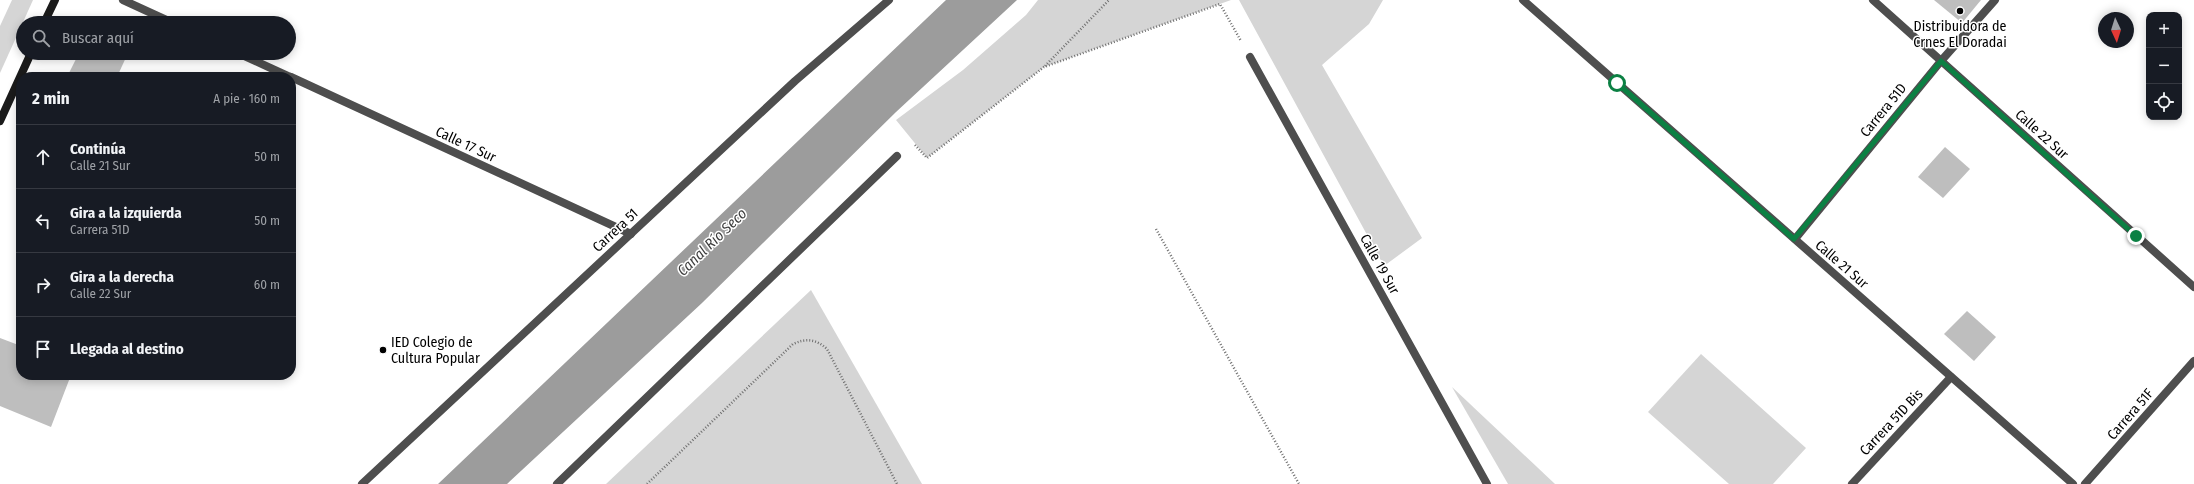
<!DOCTYPE html>
<html lang="es">
<head>
<meta charset="utf-8">
<style>
	body { margin:0; font-family:"Fira Sans Condensed",sans-serif; background:#20242c; color:#f1f3f6 }
	.controls { position:absolute; right:12px; top:12px; display:grid; overflow:hidden; border-radius:8px; box-shadow:0 2px 10px #0003 }
	.controls button { width:36px; height:36px; display:grid; place-items:center; padding:0; border:0; border-bottom:1px solid #363941; background:#171b24; color:#f1f3f6; font:20px sans-serif }
	.compass { position:absolute; left:2098px; top:12px; width:36px; height:36px; border-radius:50%; background:#171b24; box-shadow:0 2px 10px #0003; rotate:176deg }
	.stop { position:absolute; width:12px; height:12px; margin:-9px; border:3px solid #0b8043; border-radius:50%; background:#fff }
	.stop.end { background:#0b8043; border-color:#fff; box-shadow:0 1px 4px #0008 }
	.list { margin:0; padding:0; list-style:none }
	h2 { display:flex; justify-content:space-between; align-items:center; height:52px; margin:0; padding:0 16px; font-size:17px }
	h2 small { font-size:13px; font-weight:400; color:#9ea1a6 }
	.list li { display:grid; grid-template-columns:26px 1fr auto; gap:12px; align-items:center; box-sizing:border-box; height:64px; padding:0 16px; border-top:1px solid #363941 }
	.list b { display:block; font-size:15px; white-space:nowrap }
	.list p { margin:0; font-size:13px; white-space:nowrap; color:#9ea1a6 }
	.list em { font-size:13px; font-style:normal; color:#9ea1a6 }
	.icon { flex:none; width:22px; height:22px; fill:none; stroke:currentColor; stroke-width:2; stroke-linecap:round; stroke-linejoin:round }
	.map { position:relative; flex:none; width:2194px; height:484px; overflow:hidden }
	.search { position:absolute; background:#171b24; box-shadow:0 2px 10px #0003; left:16px; top:16px; width:280px; height:44px; display:flex; align-items:center; gap:10px; box-sizing:border-box; padding:0 14px; border-radius:22px; color:#9ea1a6; font-size:15px }
	.panel { position:absolute; background:#171b24; box-shadow:0 2px 10px #0003; left:16px; top:72px; width:280px; height:308px; border-radius:16px }
	.map>svg:first-child { display:block }
	.green { fill:#d5d5d5 }
	.water { fill:#9c9c9c }
	.building { fill:#bebebe }
	.lines { fill:none; stroke-linecap:round; stroke-linejoin:round }
	.path { stroke:#707070; stroke-width:2.5; stroke-dasharray:1 2; stroke-linecap:butt }
	.minor { stroke:#4e4e4e; stroke-width:8 }
	.secondary { stroke:#1b1b1b; stroke-width:8 }
	.route { stroke:#0b8043; stroke-width:5 }
	.poi-dot { fill:#000; stroke:#fff; stroke-width:1.5 }
	.labels { text-anchor:middle; stroke-width:3; stroke-linejoin:round; paint-order:stroke }
	.poi-label { font-size:14px; fill:#000; stroke:#fff }
	.street-label { font-size:14px; fill:#000; stroke:#fff }
	.water-label { font-size:15px; font-style:italic; fill:#3d3d3d; stroke:#fff }
</style>
</head>
<body>
<div class="map">
<svg width="2194" height="484" viewBox="0 0 2194 484">
	<rect width="100%" height="100%" fill="#fff"/>
	<g class="green">
		<path d="M12,0h21l-33,73v-47z"/>
		<path d="M1038,0h193l-187,67 -117,91 -31,-38 67,-50 63,-55z"/>
		<path d="M1239,0h144l-14,24 -47,41 100,173 -38,28z"/>
		<path d="M811,290l111,194h-316z"/>
		<path d="M1701,354l105,94 -33,36h-44l-81,-72z"/>
		<path d="M1452,387l103,97h-47z"/>
	</g>
	<path class="water" d="M946,0h71l-121,112 -194,191 -195,181h-69z"/>
	<g class="building">
		<path d="M1934,0h47l-19,23z"/>
		<path d="M79,53h49l-11,24h-50z"/>
		<path d="M1945,147l25,22 -27,29 -25,-21z"/>
		<path d="M1967,311l29,26 -22,24 -30,-27z"/>
		<path d="M0,338l21,8v29h50l-20,52 -51,-21z"/>
	</g>
	<g class="lines">
		<g class="path">
			<path d="M1045,66l64,-66"/>
			<path d="M915,145l12,13 117,-91 176,-63 21,37"/>
			<path d="M1156,229l143,255"/>
			<path d="M647,484l146,-140c13,-6 23,-5 34,5l70,135"/>
		</g>
		<g class="minor">
			<path d="M123,0l50,23"/>
			<path d="M1523,0l550,484"/>
			<path d="M1873,0l321,287"/>
			<path d="M238,53l52,24"/>
			<path d="M1250,57l237,427"/>
			<path d="M291,77l340,157"/>
			<path d="M1795,239l146,-178 54,-61"/>
			<path d="M362,484l433,-403 94,-81"/>
			<path d="M557,484l340,-328"/>
			<path d="M1852,484l99,-107"/>
			<path d="M2085,484l109,-123"/>
		</g>
		<g class="secondary">
			<path d="M44,23l11,-23"/>
			<path d="M0,121l31,-68"/>
		</g>
	</g>
	<g class="lines">
		<path class="route" d="M1617,83l177,156 147,-178 195,175"/>
	</g>
	<g class="poi-dot">
		<circle cx="1960" cy="11" r="4"/>
		<circle cx="383" cy="350" r="4"/>
	</g>
	<g class="labels">
		<g class="poi-label">
			<text x="1960" y="31">Distribuidora de<tspan x="1960" dy="16">Crnes El Doradai</tspan></text>
			<text x="391" y="347" text-anchor="start">IED Colegio de<tspan x="391" dy="16">Cultura Popular</tspan></text>
		</g>
		<g class="street-label">
			<text transform="translate(1883 110) rotate(-51)" y="5">Carrera 51D</text>
			<text transform="translate(2042 134) rotate(42)" y="5">Calle 22 Sur</text>
			<text transform="translate(466 144) rotate(25)" y="5">Calle 17 Sur</text>
			<text transform="translate(615 230) rotate(-43)" y="5">Carrera 51</text>
			<text transform="translate(1380 264) rotate(61)" y="5">Calle 19 Sur</text>
			<text transform="translate(1842 264) rotate(41)" y="5">Calle 21 Sur</text>
			<text transform="translate(2130 414) rotate(-49)" y="5">Carrera 51F</text>
			<text transform="translate(1891 422) rotate(-47)" y="5">Carrera 51D Bis</text>
		</g>
		<g class="water-label">
			<text transform="translate(712 242) rotate(-44)" y="5">Canal Río Seco</text>
		</g>
	</g>
</svg>
<div class="controls">
<button>+</button>
<button>−</button>
<button><svg class="icon" aria-label="locate" viewBox="0 0 24 24"><circle cx="12" cy="12" r="6"/><path d="M12 2v4M12 18v4M2 12h4M18 12h4"/></svg></button>
</div>
<svg class="compass" viewBox="-18 -18 36 36"><path d="M0-13l5 13h-10z" fill="#e53935"/><path d="M0 13l5-13h-10z" fill="#9ea1a6"/></svg>
<div class="stop" style="left:1617px;top:83px"></div>
<div class="stop end" style="left:2136px;top:236px"></div>
<div class="search"><svg class="icon" aria-label="search" viewBox="0 0 24 24"><circle cx="10" cy="10" r="6"/><path d="M15 15l6 6"/></svg>Buscar aquí</div>
<section class="panel">
<h2>2 min<small>A pie · 160 m</small></h2>
<ul class="list">
<li><svg class="icon" aria-label="ahead" viewBox="0 0 24 24"><path d="M12 20V5M6 11l6-6 6 6"/></svg><div><b>Continúa</b><p>Calle 21 Sur</p></div><em>50 m</em></li>
<li><svg class="icon" aria-label="left" viewBox="0 0 24 24"><path d="M17 20v-9H6M10 6l-5 5 5 5"/></svg><div><b>Gira a la izquierda</b><p>Carrera 51D</p></div><em>50 m</em></li>
<li><svg class="icon" aria-label="right" viewBox="0 0 24 24"><path d="M7 20v-9h11M14 6l5 5-5 5"/></svg><div><b>Gira a la derecha</b><p>Calle 22 Sur</p></div><em>60 m</em></li>
<li><svg class="icon" aria-label="arrive" viewBox="0 0 24 24"><path d="M6 21V4h12l-3 4 3 4H6"/></svg><div><b>Llegada al destino</b></div></li>
</ul>
</section>
</div>
</body>
</html>
